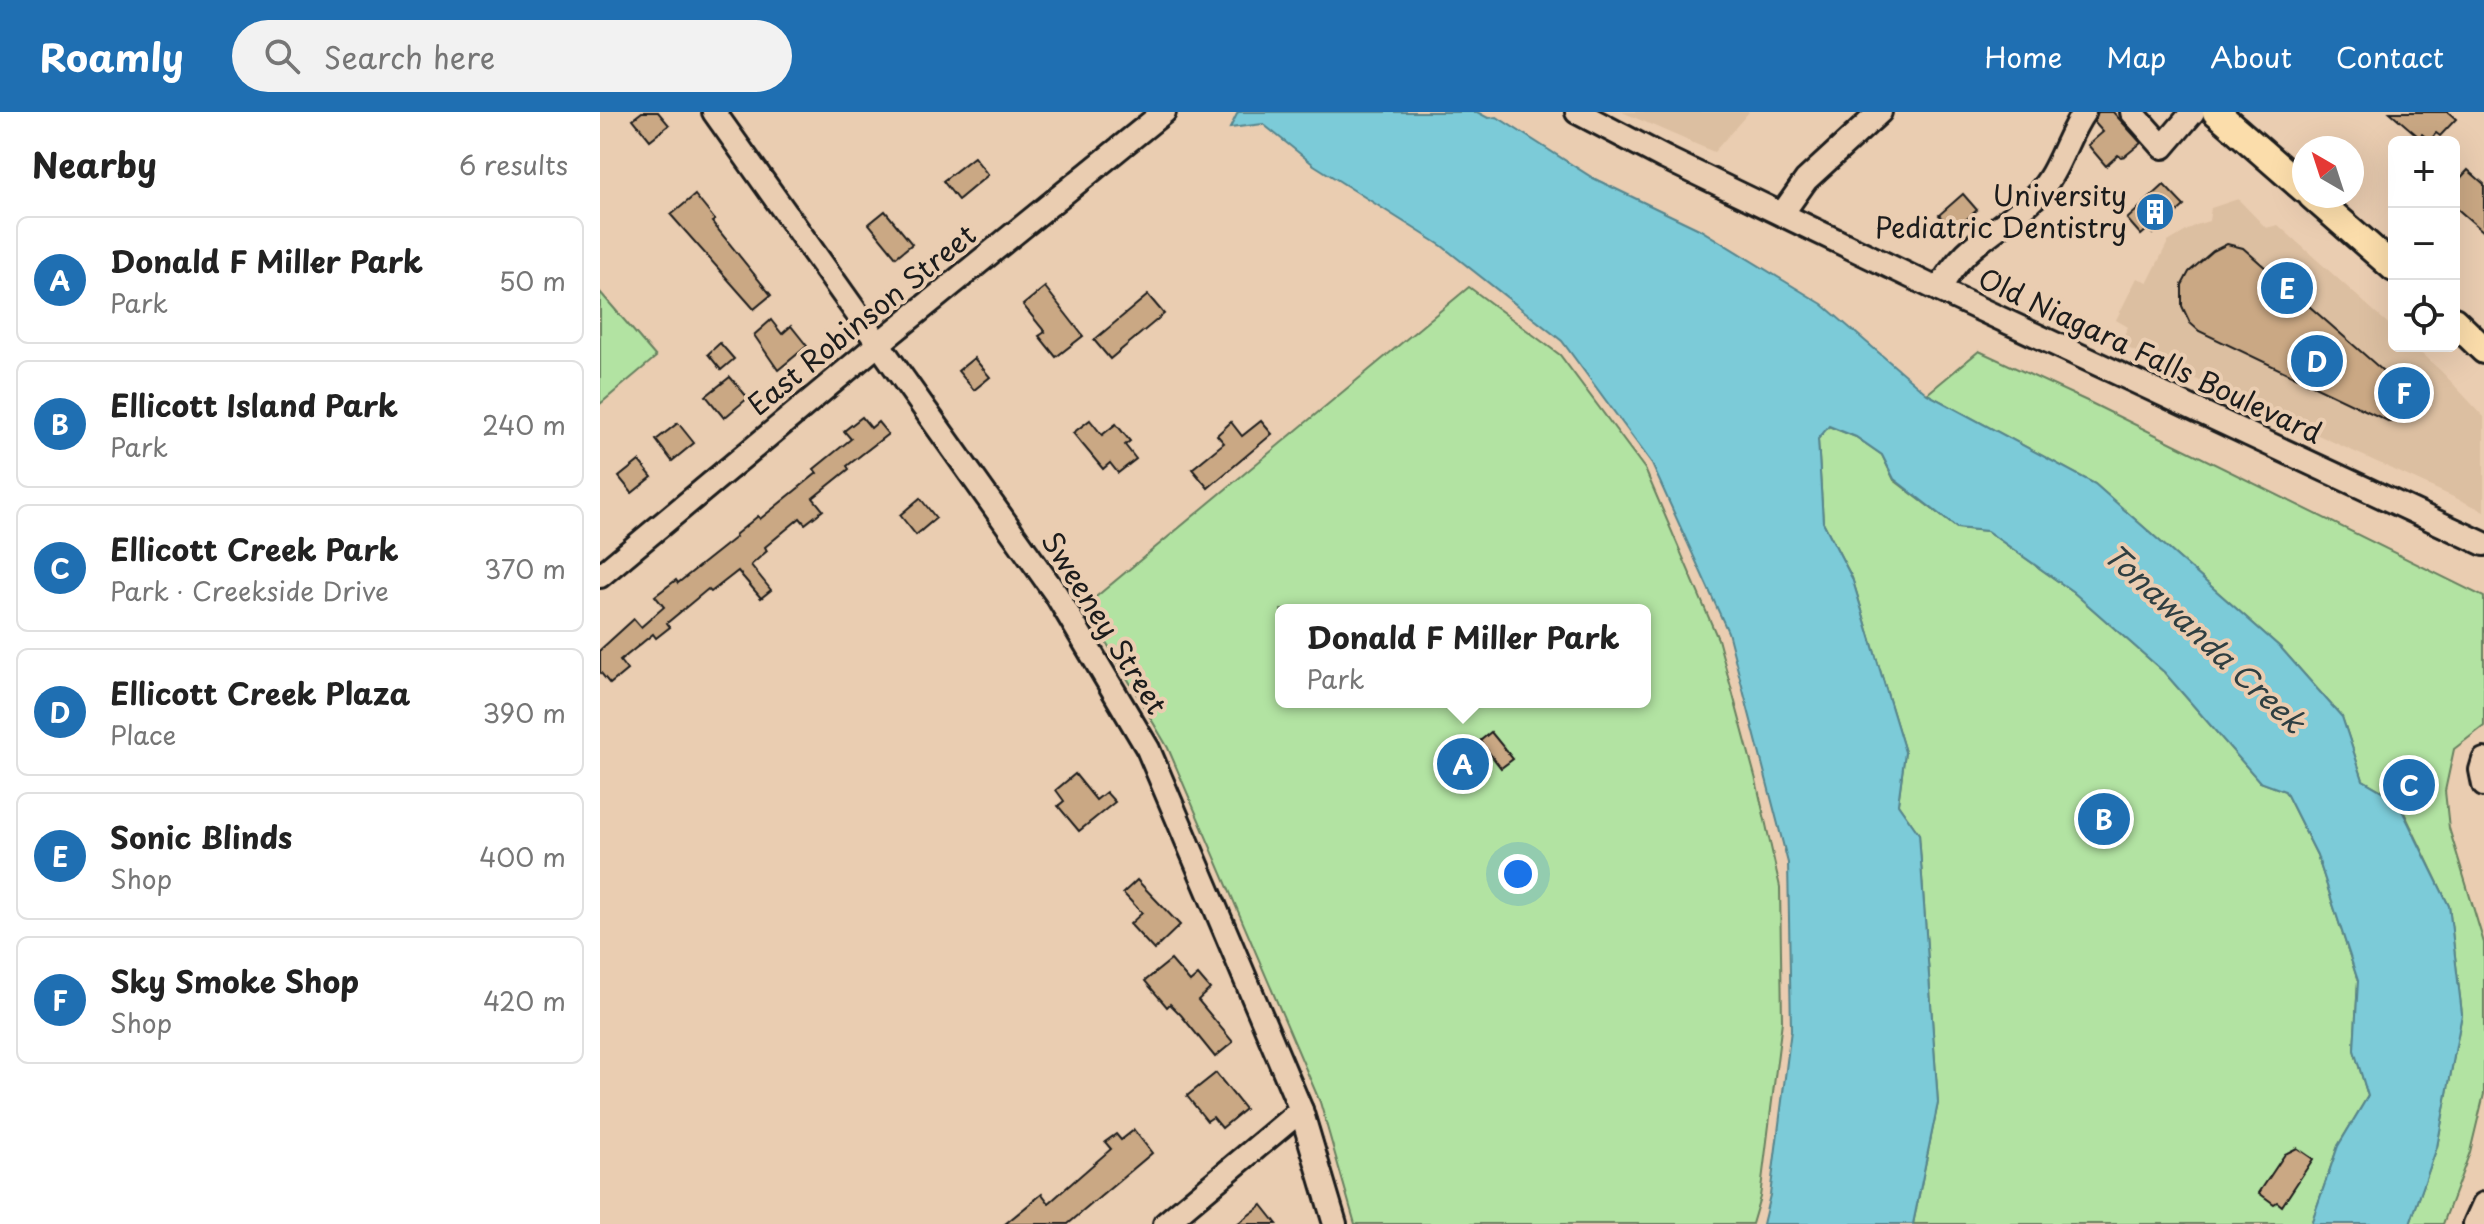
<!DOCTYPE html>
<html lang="en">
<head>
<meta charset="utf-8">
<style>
	body { margin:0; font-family:"Playpen Sans",sans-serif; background:#f2f2f2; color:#222 }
	.controls { position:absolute; right:24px; top:24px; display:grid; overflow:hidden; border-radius:12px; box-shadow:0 8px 32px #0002 }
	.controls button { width:72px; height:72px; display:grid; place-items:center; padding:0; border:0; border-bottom:2px solid #e0e0e0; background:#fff; color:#222; font:40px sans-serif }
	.compass { position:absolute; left:1692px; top:24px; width:72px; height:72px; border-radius:50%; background:#fff; box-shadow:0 8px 32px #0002; rotate:321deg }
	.you { position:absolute; left:918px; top:762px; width:28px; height:28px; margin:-20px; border:6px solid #fff; border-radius:50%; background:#1a73e8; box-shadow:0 0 0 12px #1a73e833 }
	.badge { display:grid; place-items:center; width:52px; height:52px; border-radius:50%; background:#1f6fb2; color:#fff; font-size:26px; font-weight:700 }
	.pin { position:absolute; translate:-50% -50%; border:4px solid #fff; box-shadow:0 2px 8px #0006 }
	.popup { position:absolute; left:675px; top:492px; width:376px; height:104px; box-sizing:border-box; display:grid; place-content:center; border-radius:12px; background:#fff; filter:drop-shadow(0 2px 6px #0005); font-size:26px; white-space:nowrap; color:#767676 }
	.popup b { font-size:30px; color:#222 }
	.popup::after { content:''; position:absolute; left:50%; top:100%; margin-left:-16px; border:16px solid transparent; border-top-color:#fff }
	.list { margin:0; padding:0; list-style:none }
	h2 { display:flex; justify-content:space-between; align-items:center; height:104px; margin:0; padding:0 32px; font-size:34px }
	h2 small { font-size:26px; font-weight:400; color:#767676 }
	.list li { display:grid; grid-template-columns:52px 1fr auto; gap:24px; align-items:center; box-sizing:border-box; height:128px; margin:0 16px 16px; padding:0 16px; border:2px solid #e0e0e0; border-radius:12px }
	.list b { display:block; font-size:30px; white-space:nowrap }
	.list p { margin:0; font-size:26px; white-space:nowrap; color:#767676 }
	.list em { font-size:26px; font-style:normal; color:#767676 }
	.icon { flex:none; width:44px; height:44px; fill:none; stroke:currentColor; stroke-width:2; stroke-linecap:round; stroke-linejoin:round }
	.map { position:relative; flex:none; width:1884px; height:1112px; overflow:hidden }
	header { display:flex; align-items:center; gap:48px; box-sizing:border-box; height:112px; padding:0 40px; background:#1f6fb2; color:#fff }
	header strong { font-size:38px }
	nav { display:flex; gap:44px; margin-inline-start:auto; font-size:28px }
	.search { width:560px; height:72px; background:#f2f2f2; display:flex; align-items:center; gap:20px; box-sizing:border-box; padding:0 28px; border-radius:44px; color:#767676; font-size:30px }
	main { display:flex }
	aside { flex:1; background:#fff }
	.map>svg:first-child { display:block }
	.built { fill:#dcbfa1 }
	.green { fill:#b2e3a2; stroke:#67805f; stroke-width:2; fill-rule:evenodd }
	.water { fill:#7ccbd8; stroke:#56858d; stroke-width:2 }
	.building { fill:#caa884; stroke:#1c1c1c; stroke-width:2 }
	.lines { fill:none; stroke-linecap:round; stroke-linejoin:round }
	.minor-casing { stroke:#1c1c1c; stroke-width:28 }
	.major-casing { stroke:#1c1c1c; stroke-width:32 }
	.minor { stroke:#eacdb1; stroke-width:22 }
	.major { stroke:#fbddab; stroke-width:26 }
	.labels { text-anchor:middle; stroke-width:8; stroke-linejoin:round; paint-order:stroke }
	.poi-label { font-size:28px; fill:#1c1c1c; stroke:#eacdb1; text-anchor:end }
	.street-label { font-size:28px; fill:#1c1c1c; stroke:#eacdb1 }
	.water-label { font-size:30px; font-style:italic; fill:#2f3f42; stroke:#eacdb1 }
</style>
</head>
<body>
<header>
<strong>Roamly</strong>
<div class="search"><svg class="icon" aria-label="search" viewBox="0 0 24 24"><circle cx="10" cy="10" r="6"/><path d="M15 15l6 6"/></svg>Search here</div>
<nav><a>Home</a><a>Map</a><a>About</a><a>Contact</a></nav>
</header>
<main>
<aside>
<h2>Nearby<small>6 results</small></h2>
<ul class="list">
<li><span class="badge">A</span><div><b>Donald F Miller Park</b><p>Park</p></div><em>50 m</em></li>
<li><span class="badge">B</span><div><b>Ellicott Island Park</b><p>Park</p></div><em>240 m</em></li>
<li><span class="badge">C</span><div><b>Ellicott Creek Park</b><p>Park · Creekside Drive</p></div><em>370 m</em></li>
<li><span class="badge">D</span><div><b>Ellicott Creek Plaza</b><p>Place</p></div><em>390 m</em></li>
<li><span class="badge">E</span><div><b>Sonic Blinds</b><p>Shop</p></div><em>400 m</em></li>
<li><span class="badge">F</span><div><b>Sky Smoke Shop</b><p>Shop</p></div><em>420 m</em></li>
</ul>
</aside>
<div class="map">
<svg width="1884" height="1112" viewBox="0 0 1884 1112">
	<rect width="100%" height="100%" fill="#eacdb1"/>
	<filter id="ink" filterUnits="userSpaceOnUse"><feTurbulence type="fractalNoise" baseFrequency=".0125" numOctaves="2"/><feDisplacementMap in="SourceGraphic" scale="16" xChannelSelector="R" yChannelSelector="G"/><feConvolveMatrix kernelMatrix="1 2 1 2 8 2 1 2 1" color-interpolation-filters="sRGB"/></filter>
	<g filter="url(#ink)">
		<g class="built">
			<path d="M1022,0h127l-35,40z"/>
			<path d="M1638,87l28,29 12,-3 116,104v17h19l29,26 42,45v94l-365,-167 9,-17 -12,-7 21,-42 11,4 20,-40 28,-17 13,-4 2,-13z"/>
		</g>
		<g class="green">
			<path d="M869,175l91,68 85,114 73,170 38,141 24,107 2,134 -22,176 -8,27h-397l-35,-122 -152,-354 -83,-142zM681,498h364v92h-364z"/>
			<path d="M0,180l56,65 -56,47z"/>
			<path d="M1379,239l108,50 397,196v129l-30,23 -9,42 4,37 35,115v151l-14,58 -27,72h-33l27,-77 25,-133 -13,-108 -51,-106 -35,-20 -21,-63 -61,-69 -186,-164 -168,-90z"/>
			<path d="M1228,314l28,11 26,18 12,25 63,48 30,3 85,60 92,81 96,110 25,9 32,64 41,126 -4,69 14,46 -30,50 -27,78h-398l25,-121 -19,-269 -21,-30 7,-52 -53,-174 -29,-56 -5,-83z"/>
		</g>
		<path class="water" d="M638,0h239l11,6 9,-1 96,61 106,51 123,75 105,90 168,90 186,164 61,69 21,63 34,20 52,106 13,108 -25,133 -27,77h-99l27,-78 30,-50 -14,-46 4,-69 -41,-126 -32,-64 -25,-9 -96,-110 -92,-81 -85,-60 -30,-3 -63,-49 -12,-24 -26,-18 -27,-11 -11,13 5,83 29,56 53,174 -7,52 21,30 19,269 -25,121h-150l7,-29 21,-165 -3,-167 -60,-231 -77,-170 -89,-121 -120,-95 -128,-81 -51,-41 -33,4z"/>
		<g class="building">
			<path d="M42,0h16l11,13 -19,15 -17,-21z"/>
			<path d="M1498,0h15l28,31 -16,13 -4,1 -3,-2 -12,11 -18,-21 15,-13 -9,-10z"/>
			<path d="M1790,0h58l8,7 -16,17 -4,-3 -6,8 -8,-7 -3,3z"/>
			<path d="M374,45l14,18 -30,25 -15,-19z"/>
			<path d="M1868,58l16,14v48l-30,-26v-21z"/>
			<path d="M1564,73l20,21 -31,28 -5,-5 -7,6 -14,-16z"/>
			<path d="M1363,82l14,16 -24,21 -14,-16z"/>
			<path d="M95,83l20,25 -3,2 59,73 -17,14 -83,-94z"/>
			<path d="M285,99l27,33 -16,13 -27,-33z"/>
			<path d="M1627,132l16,4 164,144 6,13 -6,14 -17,3 -191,-91 -9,-8 -8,-17v-21l7,-13 24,-21z"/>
			<path d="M445,175l38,49 -27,21 -17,-21 6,-4 -22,-27z"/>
			<path d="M548,183l16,19 -54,45 -16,-19z"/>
			<path d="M171,208l11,14 9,-8 16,20 -29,24 -24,-35z"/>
			<path d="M120,231l14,16 -13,11 -13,-16z"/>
			<path d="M374,246l16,19 -16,13 -16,-19z"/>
			<path d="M130,265l18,21 -24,20 -18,-22z"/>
			<path d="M262,305l9,11 7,-6 10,12 -41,32 2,3 -36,29 10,12 -18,14 -5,-6 -35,29 2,4 -16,14 20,25 -10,8 -23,-27 -27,21 -3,-3 -41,34 3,4 -14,11 -3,-4 -33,27 7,9 -17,14 -10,-12v-22l34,-31 7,8 23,-20 -9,-11 21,-16 2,3 58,-46 -1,-2 23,-19 2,3 57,-46 -3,-4 37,-30 -7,-8z"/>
			<path d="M490,308l12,15 14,-11 14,17 -5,4 11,14 -18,14 -8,-10 -7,6 -30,-36z"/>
			<path d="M661,309l11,13 -64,54 -16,-19 32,-26 -7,-8 14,-13 11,14z"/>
			<path d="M78,311l16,20 -22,18 -16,-21z"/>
			<path d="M39,349l13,16 -20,16 -13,-16z"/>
			<path d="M320,386l16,20 -20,17 -16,-20z"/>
			<path d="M891,620l22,27 -12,9 -21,-27z"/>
			<path d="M475,662l21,26 10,-8 9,10 -36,29 -21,-25 6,-5 -8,-11z"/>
			<path d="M537,768l43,45 -26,25 -24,-26 12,-11 -19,-20z"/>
			<path d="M571,848l19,22 8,-7 12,14 -12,11 35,42 -18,15 -34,-42 -11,-11 -3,3 -22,-26z"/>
			<path d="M616,961l29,36 -23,19 -9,-11 -6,4 -20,-25z"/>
			<path d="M534,1018l18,23 -84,71h-63l37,-30 7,9 62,-54 -6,-7 11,-8 5,6z"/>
			<path d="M1697,1036l16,11 -31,47 -5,-4 -3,2 -15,-11 26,-39z"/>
			<path d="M662,1093l15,19h-40z"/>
		</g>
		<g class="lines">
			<g class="minor-casing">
				<g id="minor">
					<path d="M114,0l342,482 92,155 153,361 34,114"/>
					<path d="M977,0l88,46 274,132 545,254"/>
					<path d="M1532,0l31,35 30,-35"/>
					<path d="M1182,102l24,-34 74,-68"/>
					<path d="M1339,178c26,-49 60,-57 96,-93 24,-24 30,-58 49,-85"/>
					<path d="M0,464l277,-231 287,-233"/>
					<path d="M1884,648l-3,10 3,15"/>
					<path d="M565,1112l136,-114"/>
					<path d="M1875,1112l9,-20"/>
				</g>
			</g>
			<g class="major-casing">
				<g id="major">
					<path d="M1616,0l88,77"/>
					<path d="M1712,84l82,72"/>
					<path d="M1854,209l30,29"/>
				</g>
			</g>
			<use href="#minor" class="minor"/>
			<use href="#major" class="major"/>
		</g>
	</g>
	<defs>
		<g id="building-disc" transform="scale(2)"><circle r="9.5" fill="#1f6fb2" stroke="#eacdb1"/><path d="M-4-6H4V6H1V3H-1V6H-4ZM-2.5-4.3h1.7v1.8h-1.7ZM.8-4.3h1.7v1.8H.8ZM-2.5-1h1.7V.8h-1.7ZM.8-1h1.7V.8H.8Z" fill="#fff"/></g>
	</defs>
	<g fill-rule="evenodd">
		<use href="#building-disc" x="1555" y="100"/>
	</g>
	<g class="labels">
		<g class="poi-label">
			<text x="1527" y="94">University<tspan x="1527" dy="32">Pediatric Dentistry</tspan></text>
		</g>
		<g class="street-label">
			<text transform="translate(262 208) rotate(-39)" y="10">East Robinson Street</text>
			<text transform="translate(1550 244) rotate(25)" y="10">Old Niagara Falls Boulevard</text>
			<text transform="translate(504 511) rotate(58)" y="10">Sweeney Street</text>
		</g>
		<g class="water-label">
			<text transform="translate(1604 527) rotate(43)" y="10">Tonawanda Creek</text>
		</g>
	</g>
</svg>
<div class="controls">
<button>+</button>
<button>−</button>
<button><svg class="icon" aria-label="locate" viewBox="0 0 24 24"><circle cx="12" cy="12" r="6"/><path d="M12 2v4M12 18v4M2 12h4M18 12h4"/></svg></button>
</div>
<svg class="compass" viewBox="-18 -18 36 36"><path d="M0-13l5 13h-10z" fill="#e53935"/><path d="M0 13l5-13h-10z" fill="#767676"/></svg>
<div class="you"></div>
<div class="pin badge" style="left:863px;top:652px">A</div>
<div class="popup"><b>Donald F Miller Park</b>Park</div>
<div class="pin badge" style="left:1504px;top:707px">B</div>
<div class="pin badge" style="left:1809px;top:673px">C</div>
<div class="pin badge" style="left:1717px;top:249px">D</div>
<div class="pin badge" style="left:1687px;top:176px">E</div>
<div class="pin badge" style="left:1804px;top:281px">F</div>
</div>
</main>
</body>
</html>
